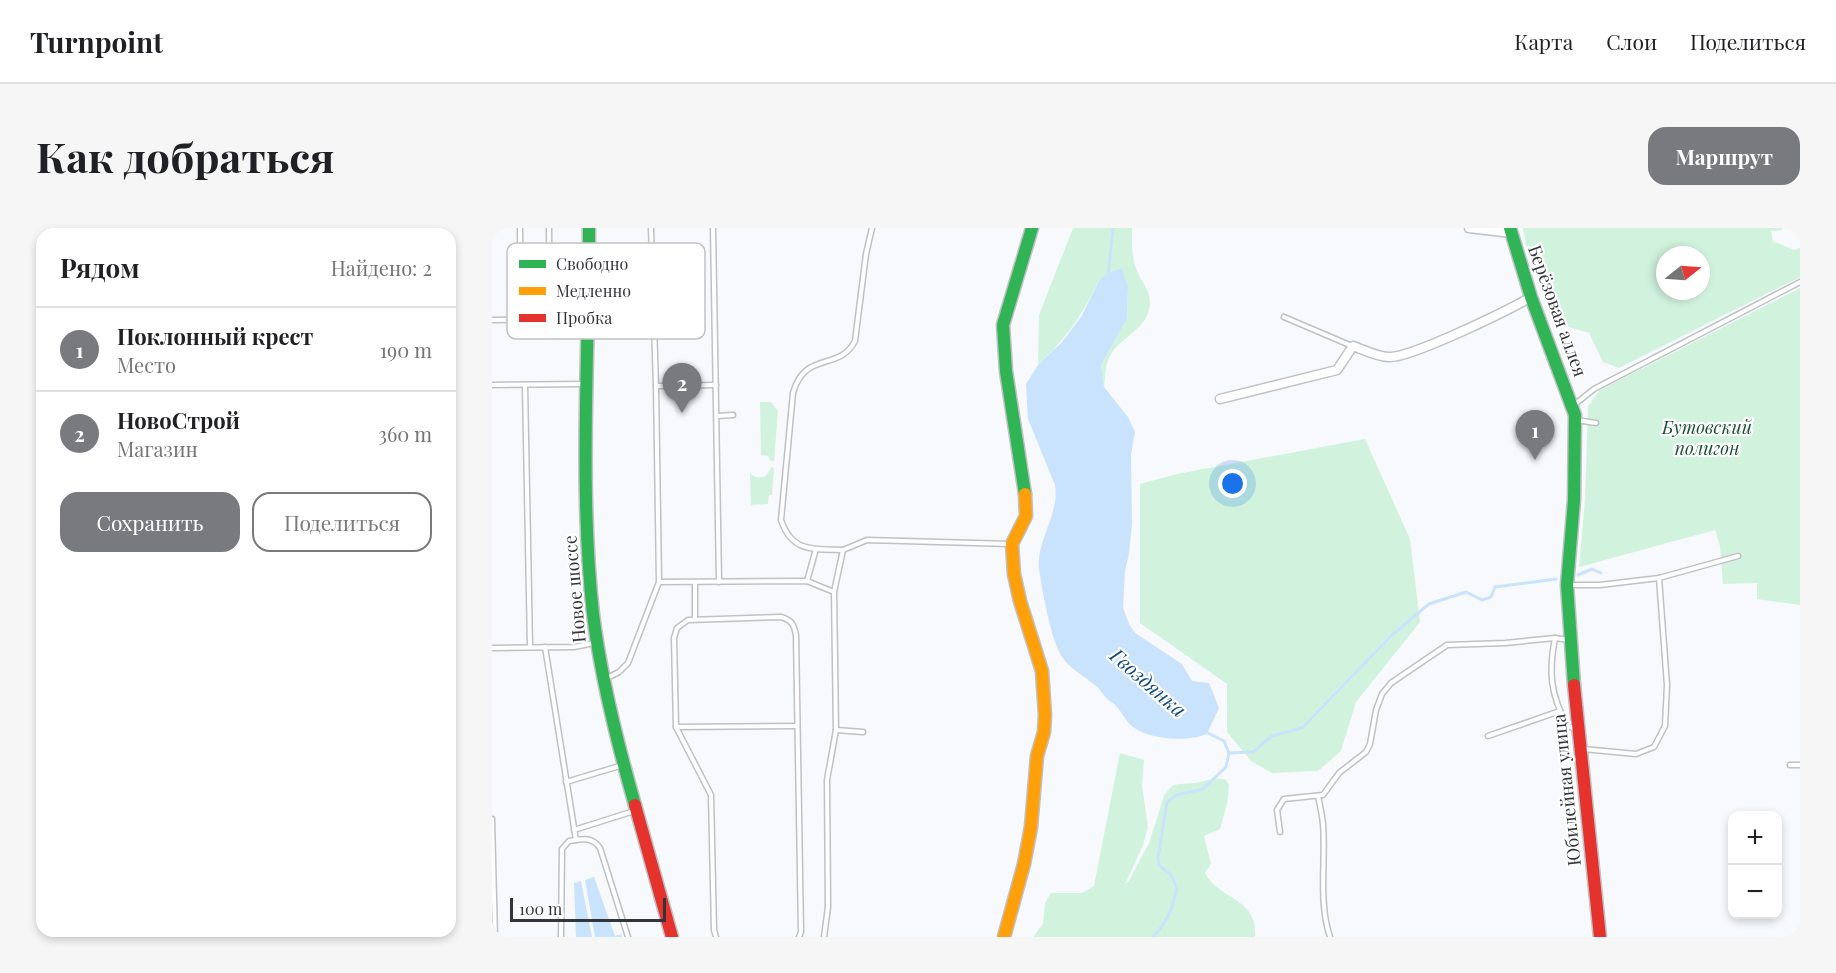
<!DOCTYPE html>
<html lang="ru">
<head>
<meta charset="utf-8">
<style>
	body { margin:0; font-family:"Playfair Display",serif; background:#f6f6f6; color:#202124 }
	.controls { position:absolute; right:18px; bottom:18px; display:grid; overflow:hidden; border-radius:12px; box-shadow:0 3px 9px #0003 }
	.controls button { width:54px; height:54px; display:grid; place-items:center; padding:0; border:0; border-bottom:2px solid #e0e0e0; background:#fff; color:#202124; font:30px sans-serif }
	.compass { position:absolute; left:1164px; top:18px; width:54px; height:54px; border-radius:50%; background:#fff; box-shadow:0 3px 9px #0003; rotate:73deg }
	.scale { position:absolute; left:18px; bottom:15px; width:156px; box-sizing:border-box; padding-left:6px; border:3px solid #33353a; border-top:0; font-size:16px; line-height:21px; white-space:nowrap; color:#33353a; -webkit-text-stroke:4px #fff; paint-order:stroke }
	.you { position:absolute; left:741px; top:256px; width:21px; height:21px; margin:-15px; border:4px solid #fff; border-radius:50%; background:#1a73e8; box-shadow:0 0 0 9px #1a73e833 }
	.badge { display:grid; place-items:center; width:39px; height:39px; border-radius:50%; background:#787a7e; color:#fff; font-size:20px; font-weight:700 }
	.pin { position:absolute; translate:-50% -50px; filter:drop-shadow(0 2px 3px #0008) }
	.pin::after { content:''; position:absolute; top:32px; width:21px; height:18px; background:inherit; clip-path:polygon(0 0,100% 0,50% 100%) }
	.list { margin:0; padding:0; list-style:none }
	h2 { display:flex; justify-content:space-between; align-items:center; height:78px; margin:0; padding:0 24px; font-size:26px }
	h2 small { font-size:20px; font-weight:400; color:#757577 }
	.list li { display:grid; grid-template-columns:39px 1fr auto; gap:18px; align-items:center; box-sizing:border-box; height:84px; padding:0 24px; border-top:2px solid #e0e0e0 }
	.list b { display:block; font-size:22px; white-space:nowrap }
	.list p { margin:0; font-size:20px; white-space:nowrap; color:#757577 }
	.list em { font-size:20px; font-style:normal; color:#757577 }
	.actions { display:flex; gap:12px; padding:18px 24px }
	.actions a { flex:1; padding:14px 0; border:2px solid #787a7e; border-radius:18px; text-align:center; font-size:21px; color:#787a7e }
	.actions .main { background:#787a7e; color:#fff }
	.map { position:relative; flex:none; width:1308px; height:709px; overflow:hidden; border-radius:18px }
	header { display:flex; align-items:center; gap:36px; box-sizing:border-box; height:84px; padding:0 30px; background:#fff; border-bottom:2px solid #e0e0e0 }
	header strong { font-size:28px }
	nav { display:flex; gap:33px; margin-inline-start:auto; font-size:21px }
	.intro { display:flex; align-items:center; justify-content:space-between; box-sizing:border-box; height:144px; padding:0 36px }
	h1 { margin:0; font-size:42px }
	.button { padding:15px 27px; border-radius:18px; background:#787a7e; color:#fff; font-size:21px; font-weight:700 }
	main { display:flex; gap:36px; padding:0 36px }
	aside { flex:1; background:#fff; border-radius:18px; box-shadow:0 3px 9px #0003 }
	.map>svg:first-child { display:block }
	.green { fill:#d1f3de; fill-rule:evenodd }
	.water { fill:#cae3fd }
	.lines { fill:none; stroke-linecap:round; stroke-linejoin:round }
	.stream { stroke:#cae3fd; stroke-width:3 }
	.lane-casing { stroke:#bfc1c5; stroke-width:7 }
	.street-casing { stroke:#bfc1c5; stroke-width:11 }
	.fast-casing { stroke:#bfc1c5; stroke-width:15 }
	.slow-casing { stroke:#bfc1c5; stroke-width:15 }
	.jam-casing { stroke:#bfc1c5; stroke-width:15 }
	.lane { stroke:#fefeff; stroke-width:4 }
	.street { stroke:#fefeff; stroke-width:8 }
	.fast { stroke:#30b455; stroke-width:12 }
	.slow { stroke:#ff9f0a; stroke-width:12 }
	.jam { stroke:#e5322d; stroke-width:12 }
	.labels { text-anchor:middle; stroke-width:4.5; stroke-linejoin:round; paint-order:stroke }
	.street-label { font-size:18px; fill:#33353a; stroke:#fff }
	.park-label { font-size:18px; font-style:italic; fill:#175031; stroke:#fff }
	.water-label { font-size:20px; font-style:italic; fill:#0d497e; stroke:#fff }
	.key { fill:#fff; stroke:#c2c2c4; stroke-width:1.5 }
	.key-label { font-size:16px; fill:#33353a }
</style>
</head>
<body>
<header>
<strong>Turnpoint</strong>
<nav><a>Карта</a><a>Слои</a><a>Поделиться</a></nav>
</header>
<div class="intro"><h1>Как добраться</h1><a class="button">Маршрут</a></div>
<main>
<aside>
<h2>Рядом<small>Найдено: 2</small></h2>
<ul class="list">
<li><span class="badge">1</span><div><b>Поклонный крест</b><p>Место</p></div><em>190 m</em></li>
<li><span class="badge">2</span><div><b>НовоСтрой</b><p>Магазин</p></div><em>360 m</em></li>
</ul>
<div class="actions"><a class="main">Сохранить</a><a>Поделиться</a></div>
</aside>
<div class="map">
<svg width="1308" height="709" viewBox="0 0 1308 709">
	<rect width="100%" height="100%" fill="#f7f9fc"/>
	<g class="green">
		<path d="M581,0h59c0,14 -1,29 5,42 4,12 14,21 13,34 -2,27 -33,33 -42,56 -3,8 -3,19 -4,27l-3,-22 26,-46 1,-31 -29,-7c-19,37 -31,55 -61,84l1,-50z"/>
		<path d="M1031,0h259v2l-11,1 2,10 21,9 6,-2v29l-181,91 -16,-6 -14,-29 -30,-9 -33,-79zM1173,27h36v36h-36z"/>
		<path d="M1308,60v317l-43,-6v-16l-34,1 -3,-38 -5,-16 -136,37 6,-67 3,-94 12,-16z"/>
		<path d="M268,174h11l7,9 -4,50h-3l-3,-5 -7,-1z"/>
		<path d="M873,211l45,100 10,83 -64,80 -15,49 -23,20 -46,2 -21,-12 -24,-29v-48l-87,-61v-139l37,-10z"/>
		<path d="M279,239l3,1 -2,27h-3l-1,9 -17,1 -1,-32c8,8 18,5 21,-6z"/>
		<path d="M628,525l24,7 -2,26 6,41 -5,18 -18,39 4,-3 20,-38 15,-47c3,-4 6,-9 10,-11 7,-2 14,-1 21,-2 11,-2 18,-6 30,-4l4,6 -2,19 -7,25 -16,7 7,28 -6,9c15,28 53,24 50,64h-222l10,-13 2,-21 6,-10h31l12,-7z"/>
	</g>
	<g class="water">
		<path d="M630,40l6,20 -1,31 -26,46 3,22 24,30 7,15 -4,23 1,69 -3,30 -4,17 -2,37 6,16 6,9 47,31 10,17 17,2 10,25 -12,26c-20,8 -56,6 -74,-7 -8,-6 -11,-15 -17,-21 -2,-3 -5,-4 -8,-6 -4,-4 -7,-10 -12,-14 -10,-9 -26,-17 -34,-29 -11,-17 -20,-67 -23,-88 -3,-29 21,-55 16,-84l-27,-66 -2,-35 12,-19 24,-23 19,-25 18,-36 9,-8z"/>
		<path d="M102,649l21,59 6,-2 1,3h-27l-10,-57z"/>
		<path d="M89,653l10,51 1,5h-16l-2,-54z"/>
	</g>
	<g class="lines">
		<g class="stream">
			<path d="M616,48l5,-48"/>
			<path d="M1086,347l14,-6 9,4"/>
			<path d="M737,525l24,-1 19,-16 30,-8 89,-92 38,-32 37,-12 16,8 9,-3 4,-10 61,-8"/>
			<path d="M661,709c15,-16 19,-27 24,-49l-6,-13 -12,-10 -1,-7 9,-56 10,-7 26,-6 23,-22 3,-14 -5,-12 -20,-10"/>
		</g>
		<g class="lane-casing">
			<g id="lane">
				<path d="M28,0l1,91"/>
				<path d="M221,0l6,354"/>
				<path d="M792,89l68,29"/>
				<path d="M0,92l58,-1 -1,-91"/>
				<path d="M0,157l92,-1"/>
				<path d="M33,157l5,262"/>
				<path d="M164,158l60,-1"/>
				<path d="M1082,177l20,-16 206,-107"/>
				<path d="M225,188l16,-1"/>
				<path d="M1084,192l20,3"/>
				<path d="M351,322c-29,-1 -51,3 -62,-30l12,-127c12,-43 46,-21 62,-52l11,-87 6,-26"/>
				<path d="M315,353l9,-32"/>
				<path d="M167,354l148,-1 27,11"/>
				<path d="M203,354v36"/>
				<path d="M1076,357h32l59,-7 79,-22"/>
				<path d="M1063,410c-7,36 -4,56 12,88l10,3"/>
				<path d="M53,419l31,193"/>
				<path d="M0,420l82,-1 20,-4"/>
				<path d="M115,450l12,-6 9,-9 31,-81 -3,-196 -5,-158"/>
				<path d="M184,499l121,-1"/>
				<path d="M371,504l-27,-2 -2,-138 9,-42 24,-10 144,4"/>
				<path d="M996,508l72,-25"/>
				<path d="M1091,521l53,5 18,-7 11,-21 2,-41 -8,-107"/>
				<path d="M1298,537h10"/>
				<path d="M74,554l57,-17"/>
				<path d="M826,568c2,9 4,19 5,28 3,37 -5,77 7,113"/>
				<path d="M0,591l3,118"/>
				<path d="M82,602l60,-19"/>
				<path d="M788,604l-3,-22 7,-11 39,-4 16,-22 27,-21 4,-8 6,-34 6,-16 9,-11 56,-38 58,-2 50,-5 14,2"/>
				<path d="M69,709l1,-88 7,-8c13,-2 23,-5 31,7l28,89"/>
				<path d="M224,709l-2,-7 -3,-135 -35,-68 -2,-89 3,-10 11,-8 93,-3c11,3 13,8 15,18l5,297 -2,5"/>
				<path d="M332,709l4,-30 -1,-127 9,-50"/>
			</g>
		</g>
		<g class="street-casing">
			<g id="street">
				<path d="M977,0l42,5"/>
				<path d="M728,171l117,-29 16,-24c11,4 25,11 36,11 22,1 120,-47 142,-60"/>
			</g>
		</g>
		<g class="fast-casing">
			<g id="fast">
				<path d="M97,0c0,128 -10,258 4,386 8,65 24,128 42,191"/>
				<path d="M1018,0l21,69 44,118 -1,85 -7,85 7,100"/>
				<path d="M533,266l-19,-123 -3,-46 29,-97"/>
			</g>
		</g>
		<g class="slow-casing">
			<path id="slow" d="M512,709l20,-73 7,-37 6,-71 7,-24 1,-17 -3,-44 -22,-70 -6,-27 -2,-30 14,-28 -1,-22"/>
		</g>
		<g class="jam-casing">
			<g id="jam">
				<path d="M1082,457l26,252"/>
				<path d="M143,577l37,132"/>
			</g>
		</g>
		<use href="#lane" class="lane"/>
		<use href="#street" class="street"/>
		<use href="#fast" class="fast"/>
		<use href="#slow" class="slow"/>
		<use href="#jam" class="jam"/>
	</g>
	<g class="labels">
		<g class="street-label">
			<text transform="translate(1065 83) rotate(70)" y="6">Берёзовая аллея</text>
			<text transform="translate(83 361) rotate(-95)" y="6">Новое шоссе</text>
			<text transform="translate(1075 562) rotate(-96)" y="6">Юбилейная улица</text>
		</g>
		<g class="park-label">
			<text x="1215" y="206">Бутовский<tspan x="1215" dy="21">полигон</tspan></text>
		</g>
		<g class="water-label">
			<text transform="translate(656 455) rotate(41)" y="7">Гвоздянка</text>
		</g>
	</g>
	<rect x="15" y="15" width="198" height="96" rx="9" class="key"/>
	<rect x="27" y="32" width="27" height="8" fill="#30b455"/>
	<rect x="27" y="59" width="27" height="8" fill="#ff9f0a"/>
	<rect x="27" y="86" width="27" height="8" fill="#e5322d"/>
	<g class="key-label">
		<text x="64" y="42">Свободно</text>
		<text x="64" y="69">Медленно</text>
		<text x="64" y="96">Пробка</text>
	</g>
</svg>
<div class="controls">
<button>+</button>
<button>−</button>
</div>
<svg class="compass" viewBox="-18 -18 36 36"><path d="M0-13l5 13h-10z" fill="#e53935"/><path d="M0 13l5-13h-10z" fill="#757577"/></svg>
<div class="scale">100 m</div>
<div class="you"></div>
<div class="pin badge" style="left:1043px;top:232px">1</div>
<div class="pin badge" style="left:190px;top:185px">2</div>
</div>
</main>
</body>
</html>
